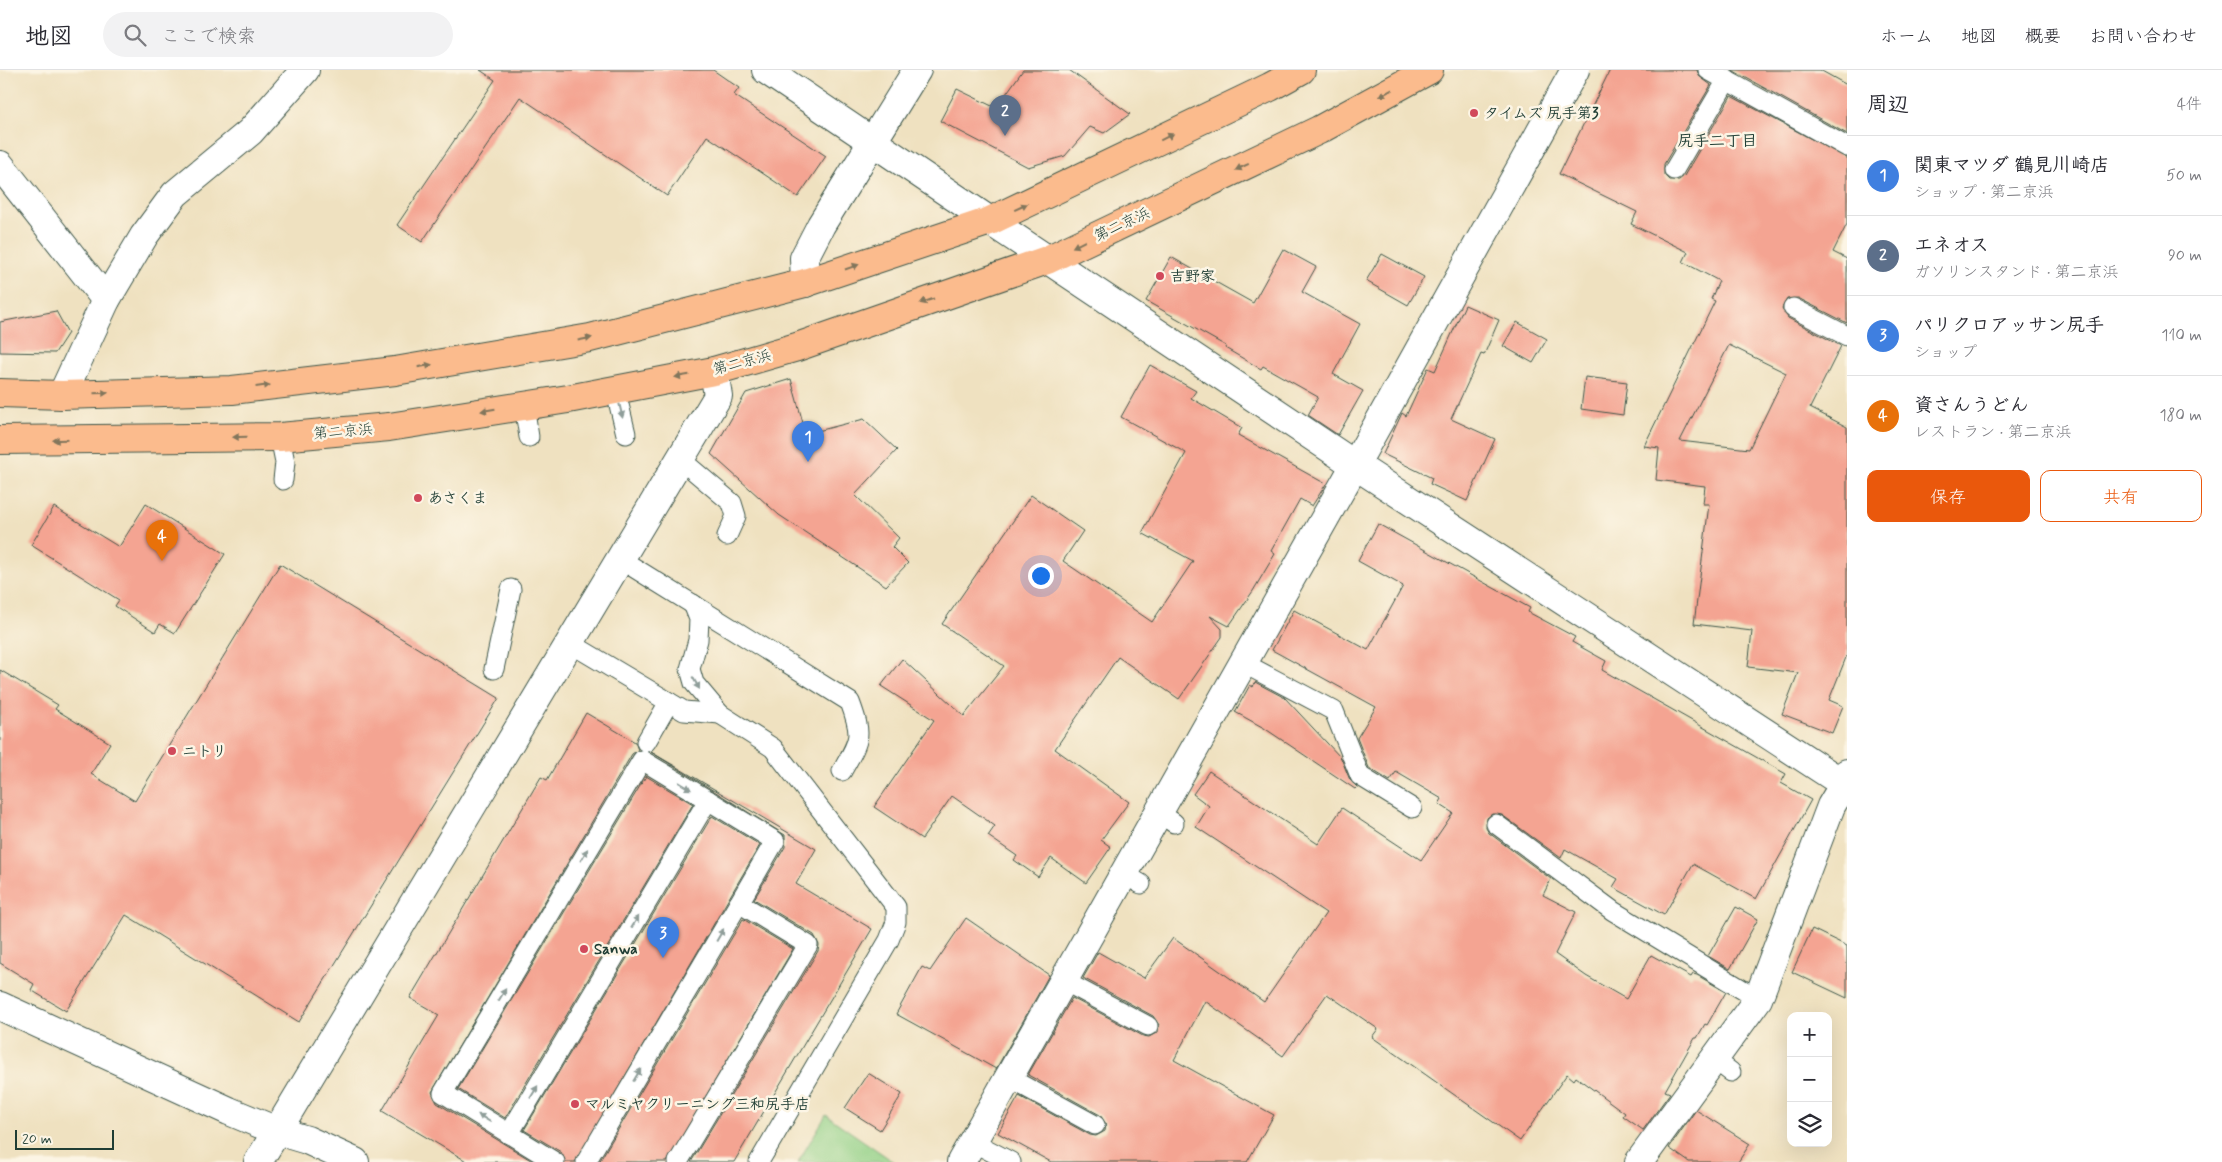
<!DOCTYPE html>
<html lang="ja">
<head>
<meta charset="utf-8">
<style>
	body { margin:0; font-family:Mynerve,"Klee One",sans-serif; background:#f2f2f3; color:#2b2b33 }
	.controls { position:absolute; right:15px; bottom:15px; display:grid; overflow:hidden; border-radius:10px; box-shadow:0 5px 20px #0002 }
	.controls button { width:45px; height:45px; display:grid; place-items:center; padding:0; border:0; border-bottom:1px solid #e1e1e2; background:#fff; color:#2b2b33; font:25px sans-serif }
	.scale { position:absolute; left:15px; bottom:12px; width:99px; box-sizing:border-box; padding-left:5px; border:2px solid #1f3d34; border-top:0; font-size:14px; line-height:18px; white-space:nowrap; color:#1f3d34; -webkit-text-stroke:4px #fcf5e5; paint-order:stroke }
	.you { position:absolute; left:1040px; top:505px; width:18px; height:18px; margin:-12px; border:4px solid #fff; border-radius:50%; background:#1a73e8; box-shadow:0 0 0 8px #1a73e833 }
	.badge { display:grid; place-items:center; width:32px; height:32px; border-radius:50%; background:#ea580c; color:#fff; font-size:16px; font-weight:700 }
	.pin { position:absolute; translate:-50% -41px; filter:drop-shadow(0 1px 2px #0008) }
	.pin::after { content:''; position:absolute; top:26px; width:18px; height:15px; background:inherit; clip-path:polygon(0 0,100% 0,50% 100%) }
	.list { margin:0; padding:0; list-style:none }
	h2 { display:flex; justify-content:space-between; align-items:center; height:65px; margin:0; padding:0 20px; font-size:21px }
	h2 small { font-size:16px; font-weight:400; color:#7c7c81 }
	.list li { display:grid; grid-template-columns:32px 1fr auto; gap:15px; align-items:center; box-sizing:border-box; height:80px; padding:0 20px; border-top:1px solid #e1e1e2 }
	.list b { display:block; font-size:19px; white-space:nowrap }
	.list p { margin:0; font-size:16px; white-space:nowrap; color:#7c7c81 }
	.list em { font-size:16px; font-style:normal; color:#7c7c81 }
	.actions { display:flex; gap:10px; padding:15px 20px }
	.actions a { flex:1; padding:11px 0; border:1px solid #ea580c; border-radius:10px; text-align:center; font-size:18px; color:#ea580c }
	.actions .main { background:#ea580c; color:#fff }
	.icon { flex:none; width:28px; height:28px; fill:none; stroke:currentColor; stroke-width:2; stroke-linecap:round; stroke-linejoin:round }
	.map { position:relative; flex:none; width:1847px; height:1092px; overflow:hidden }
	header { display:flex; align-items:center; gap:30px; box-sizing:border-box; height:70px; padding:0 25px; background:#fff; border-bottom:1px solid #e1e1e2 }
	header strong { font-size:24px }
	nav { display:flex; gap:28px; margin-inline-start:auto; font-size:18px }
	.search { width:350px; height:45px; background:#f2f2f3; display:flex; align-items:center; gap:12px; box-sizing:border-box; padding:0 18px; border-radius:28px; color:#7c7c81; font-size:19px }
	main { display:flex }
	aside { flex:1; background:#fff }
	.map>svg:first-child { display:block }
	.green { fill:#92d086; stroke:#58865d }
	.building { fill:#f4a492; fill-rule:evenodd }
	.lines { fill:none; stroke-linecap:round; stroke-linejoin:round }
	.service-casing { stroke:#3e5649; stroke-width:21 }
	.minor-casing { stroke:#3e5649; stroke-width:30 }
	.tertiary-casing { stroke:#3e5649; stroke-width:30 }
	.trunk-casing { stroke:#3e5649; stroke-width:30 }
	.service { stroke:#fff; stroke-width:19 }
	.minor { stroke:#fff; stroke-width:28 }
	.tertiary { stroke:#fff; stroke-width:28 }
	.trunk { stroke:#fbbb8d; stroke-width:28 }
	.oneway { fill:#82765c }
	.oneway2 { fill:#8f9e9a }
	.poi-dot { fill:#d1495b; stroke:#fcf5e5; stroke-width:2 }
	.labels { text-anchor:middle; stroke-width:5; stroke-linejoin:round; paint-order:stroke }
	.poi-label { font-size:15px; font-weight:bold; fill:#1f3d34; stroke:#fcf5e5; text-anchor:start }
	.street-label { font-size:15px; fill:#1f3d34; stroke:#fcf5e5 }
	.neighbourhood-label { font-size:16px; font-weight:bold; fill:#1f3d34; stroke:#fcf5e5 }
</style>
</head>
<body>
<header>
<strong>地図</strong>
<div class="search"><svg class="icon" aria-label="search" viewBox="0 0 24 24"><circle cx="10" cy="10" r="6"/><path d="M15 15l6 6"/></svg>ここで検索</div>
<nav><a>ホーム</a><a>地図</a><a>概要</a><a>お問い合わせ</a></nav>
</header>
<main>
<div class="map">
<svg width="1847" height="1092" viewBox="0 0 1847 1092">
	<rect width="100%" height="100%" fill="#fcf5e5"/>
	<filter id="ink" filterUnits="userSpaceOnUse"><feTurbulence type="fractalNoise" baseFrequency=".02" numOctaves="2"/><feDisplacementMap in="SourceGraphic" scale="10" xChannelSelector="R" yChannelSelector="G"/><feConvolveMatrix kernelMatrix="1 2 1 2 8 2 1 2 1" color-interpolation-filters="sRGB"/></filter>
	<filter id="wash" filterUnits="userSpaceOnUse"><feTurbulence type="fractalNoise" baseFrequency=".0096" numOctaves="4" result="noise"/><feDisplacementMap in="SourceGraphic" scale="20" xChannelSelector="R" yChannelSelector="G"/><feGaussianBlur stdDeviation="1.12" result="paint"/><feColorMatrix in="noise" values="0 0 0 0 0 0 0 0 0 0 0 0 0 0 0 0 0 1.4 0 .05"/><feComposite in="paint" operator="in"/></filter>
	<g filter="url(#wash)">
		<rect width="100%" height="100%" fill="#efe1c0"/>
		<path class="green" d="M826,1045l68,47h-96z"/>
		<g id="blocks">
			<g class="building">
				<path d="M480,0h233l26,18 -5,7 92,61 -28,41 -91,-61 -40,60 -147,-99 -98,145 -25,-17 98,-145z"/>
				<path d="M1023,0h46l61,44 -26,19 -14,-6 -25,29 -37,11 -88,-46 17,-32 39,19z"/>
				<path d="M1610,0h87l2,6 12,9 -47,79v11l5,5h10l5,-4 47,-80 116,62v66l-14,28 14,7v64l-49,-25 -11,1 -5,9 6,10 53,28 -31,62 37,19v228l-18,45 14,6 -11,27 -50,-19 16,-41 -50,-6 4,-36 -58,-7 15,-120h-6l2,-18 -49,-6 3,-32 -15,-2 71,-145 -4,-2 8,-18 -36,-19 5,-10 -57,-28 6,-12 -78,-38zM1729,275l57,28 -37,76 -69,-8z"/>
				<path d="M1732,0h88l27,15v49z"/>
				<path d="M1283,179l33,18 -14,25 58,32 -27,50 30,17 -25,44 -30,-20 10,-18 -55,-31 -2,3 -36,-21 1,-2 -80,-45 25,-44 82,46z"/>
				<path d="M1382,184l42,23 -16,28 -42,-24z"/>
				<path d="M1465,235l34,15 -15,35 -3,-1 -30,65 44,20 -28,62 -37,-17 2,-6 -49,-24 19,-41 4,3 22,-48 7,3z"/>
				<path d="M56,241l12,22 -13,20 -55,-1v-30z"/>
				<path d="M1517,252l30,17 -14,24 -30,-17z"/>
				<path d="M1150,295l46,26 -5,7 51,30 -4,7 88,49 -14,22 -12,-7 -29,52 4,3 -22,37 -24,35 -19,-10 12,13v8l-43,62 -61,-42 -63,92 74,53 -28,38 10,7 -25,36 -35,-25 -13,19 -24,-17 3,-4 -29,-20 7,-10 -43,-30 -30,43 -48,-32 60,-87 -53,-34 21,-27 62,57 40,-50 -62,-42 89,-129 52,36 -20,30 89,61 41,-61 -51,-28 44,-80 -65,-36z"/>
				<path d="M1585,307l42,5 -4,33 -42,-6z"/>
				<path d="M791,309l15,55 58,-15 33,31 -42,45 44,43 -7,9 16,16 -22,23 -107,-71 -68,-61 35,-61z"/>
				<path d="M146,434l79,50 -50,79 -15,-9 -5,8 -40,-26 4,-6 -88,-55 23,-38 65,40z"/>
				<path d="M1378,454l152,84 -2,4 47,25 -3,5 34,19 -4,9 184,104 -5,9 30,17 -55,99 -63,-35 -29,51 -51,-28 5,-8 -53,-30 -4,9 -59,-43 -10,-1 -5,4 -1,10 3,5 62,46 -8,16 33,17 -21,42 31,22 40,23 25,-44 40,22 2,-3 4,1 29,17 -19,33 -2,-1 -8,14h-2l-30,53 5,2 -27,37 -20,-14 2,-3 -49,-36 -2,3 -7,-6 -47,67 -148,-104 6,-8 -51,-35 -44,62 -78,-55 -31,59 100,55 -27,47h-196l-53,-29 21,-37 71,39 6,1 9,-5 1,-7 -6,-9 -72,-40 44,-77 71,38 6,1 9,-5 1,-7 -6,-9 -70,-38 15,-26 46,26 29,-40 91,64 62,-89 -130,-86 13,-21 -16,-12 16,-23 109,73 24,-36 79,52 32,-47 -14,-9 3,-5 -46,-27 -6,9 -21,-13 -12,-30 19,-31 -104,-57 22,-40 74,40 35,-64 -45,-25z"/>
				<path d="M280,494l219,134 -200,324 -173,-107 -60,96 -35,-21 3,-6 -34,-21v-293l58,35 -3,4 55,34 -19,31 44,27z"/>
				<path d="M1255,612l30,16 56,60 9,22 7,7 -2,2 -91,-61 -29,-16 15,-27 3,2z"/>
				<path d="M586,643l49,29 3,8 -6,4 -200,338 5,11 97,59h-66l-86,-51 57,-96 -29,-17 131,-221 6,3z"/>
				<path d="M651,682l165,97 -20,35 76,45 -138,233h-43l127,-211 1,-6 -5,-10 -60,-36 31,-52v-12z"/>
				<path d="M646,706l47,28 -188,314 -47,-29z"/>
				<path d="M712,746l48,29 -185,317h-9l-5,-10 -37,-22z"/>
				<path d="M1736,837l22,12 -28,50 -22,-13z"/>
				<path d="M966,848l83,57 -53,94 -100,-55 26,-47 8,4z"/>
				<path d="M743,849l50,30 -126,213h-68z"/>
				<path d="M1812,859l35,17v52l-55,-26z"/>
				<path d="M868,1003l34,21 -22,36 -35,-22z"/>
				<path d="M1696,1040l54,34 -12,18h-49l-20,-14z"/>
			</g>
		</g>
	</g>
	<g filter="url(#ink)">
		<use href="#blocks" fill-opacity="0" stroke="#3e5649" stroke-width="1"/>
		<g class="lines">
			<g class="service-casing">
				<g id="service">
					<path d="M1708,0l139,77"/>
					<path d="M1674,100l53,-90"/>
					<path d="M1793,238l54,28"/>
					<path d="M615,318l11,46"/>
					<path d="M524,335l5,32"/>
					<path d="M280,367l5,25 -2,18"/>
					<path d="M680,389l52,44 4,13 -9,20"/>
					<path d="M620,489l230,143c13,35 10,37 -8,69"/>
					<path d="M693,534l6,15 -1,21 -8,29 4,14 26,31 53,34 123,159v15l-7,18 -130,222"/>
					<path d="M570,573l114,68 36,3"/>
					<path d="M1243,593l91,48 26,65 52,32"/>
					<path d="M494,599l17,-80"/>
					<path d="M646,672l23,-40"/>
					<path d="M1158,742l16,11"/>
					<path d="M1496,754l117,87 145,88"/>
					<path d="M1124,804l17,10"/>
					<path d="M1064,911l84,45"/>
					<path d="M1714,989l17,13"/>
					<path d="M1009,1008l86,47"/>
					<path d="M509,1064l199,-334"/>
					<path d="M973,1072l38,20"/>
					<path d="M555,1092l-112,-69 199,-333 133,81 -36,62 69,42 -130,217"/>
					<path d="M586,1092l153,-259"/>
				</g>
			</g>
			<g class="minor-casing">
				<g id="minor">
					<path d="M766,0l224,151"/>
					<path d="M0,95l106,135"/>
					<path d="M805,213l-1,-25 17,-33 96,-155"/>
					<path d="M62,325l44,-95 38,-64 31,-42 75,-62 55,-62"/>
					<path d="M1355,395l220,-395"/>
					<path d="M355,1092l-48,-22 -30,-9 441,-735 -4,-25"/>
					<path d="M1639,1092l119,-163 73,-193 13,-22 3,-11"/>
				</g>
			</g>
			<g class="tertiary-casing">
				<g id="tertiary">
					<path d="M990,151l365,244 489,319"/>
					<path d="M0,936l229,105 48,20 -19,31"/>
					<path d="M961,1092l394,-697"/>
				</g>
			</g>
			<g class="trunk-casing">
				<g id="trunk">
					<path d="M0,323l62,2 170,-5 163,-19 195,-33 215,-55 185,-62 280,-134 31,-17"/>
					<path d="M0,370l280,-3 109,-10 179,-28 146,-28 83,-24 250,-87 272,-130 110,-60"/>
				</g>
			</g>
			<use href="#service" class="service"/>
			<use href="#minor" class="minor"/>
			<use href="#tertiary" class="tertiary"/>
			<use href="#trunk" class="trunk"/>
		</g>
		<defs><path id="oneway-solid" d="M-6-.8H1V-3.2L6.5 0L1 3.2V.8H-6Z" transform="scale(1.25)"/></defs>
		<g class="oneway">
			<use href="#oneway-solid" transform="translate(1386 23) rotate(151)"/>
			<use href="#oneway-solid" transform="translate(1167 67) rotate(-26)"/>
			<use href="#oneway-solid" transform="translate(1242 97) rotate(155)"/>
			<use href="#oneway-solid" transform="translate(1021 137) rotate(-25)"/>
			<use href="#oneway-solid" transform="translate(1079 174) rotate(154)"/>
			<use href="#oneway-solid" transform="translate(852 197) rotate(-19)"/>
			<use href="#oneway-solid" transform="translate(927 231) rotate(161)"/>
			<use href="#oneway-solid" transform="translate(585 269) rotate(-11)"/>
			<use href="#oneway-solid" transform="translate(425 296) rotate(-10)"/>
			<use href="#oneway-solid" transform="translate(682 306) rotate(170)"/>
			<use href="#oneway-solid" transform="translate(263 316) rotate(-7)"/>
			<use href="#oneway-solid" transform="translate(101 323) rotate(-2)"/>
			<use href="#oneway-solid" transform="translate(488 340) rotate(171)"/>
			<use href="#oneway-solid" transform="translate(240 367) rotate(179)"/>
			<use href="#oneway-solid" transform="translate(60 370) rotate(179)"/>
		</g>
		<g class="oneway2">
			<use href="#oneway-solid" transform="translate(621 341) rotate(77)"/>
			<use href="#oneway-solid" transform="translate(696 613) rotate(61)"/>
			<use href="#oneway-solid" transform="translate(685 716) rotate(31)"/>
			<use href="#oneway-solid" transform="translate(584 785) rotate(-60)"/>
			<use href="#oneway-solid" transform="translate(635 852) rotate(-59)"/>
			<use href="#oneway-solid" transform="translate(720 865) rotate(-60)"/>
			<use href="#oneway-solid" transform="translate(502 925) rotate(-59)"/>
			<use href="#oneway-solid" transform="translate(637 1005) rotate(-59)"/>
			<use href="#oneway-solid" transform="translate(534 1022) rotate(-59)"/>
			<use href="#oneway-solid" transform="translate(484 1048) rotate(-148)"/>
		</g>
	</g>
	<g class="poi-dot">
		<circle cx="1474" cy="43" r="5"/>
		<circle cx="1160" cy="206" r="5"/>
		<circle cx="418" cy="428" r="5"/>
		<circle cx="172" cy="681" r="5"/>
		<circle cx="584" cy="879" r="5"/>
		<circle cx="575" cy="1034" r="5"/>
	</g>
	<g class="labels">
		<g class="poi-label">
			<text x="1484" y="48">タイムズ 尻手第3</text>
			<text x="1170" y="211">吉野家</text>
			<text x="428" y="433">あさくま</text>
			<text x="182" y="686">ニトリ</text>
			<text x="594" y="884">Sanwa</text>
			<text x="585" y="1039">マルミヤクリーニング三和尻手店</text>
		</g>
		<g class="street-label">
			<text transform="translate(1122 154) rotate(-25)" y="5">第二京浜</text>
			<text transform="translate(742 292) rotate(-15)" y="5">第二京浜</text>
			<text transform="translate(343 361) rotate(-5)" y="5">第二京浜</text>
		</g>
		<g class="neighbourhood-label">
			<text x="1717" y="76">尻手二丁目</text>
		</g>
	</g>
</svg>
<div class="controls">
<button>+</button>
<button>−</button>
<button><svg class="icon" aria-label="layers" viewBox="0 0 24 24"><path d="M12 4l9 5-9 5-9-5zM3 14l9 5 9-5"/></svg></button>
</div>
<div class="scale">20 m</div>
<div class="you"></div>
<div class="pin badge" style="left:808px;top:392px;background:#3f7fe0">1</div>
<div class="pin badge" style="left:1005px;top:66px;background:#5c6f8a">2</div>
<div class="pin badge" style="left:663px;top:888px;background:#3f7fe0">3</div>
<div class="pin badge" style="left:162px;top:491px;background:#e8710a">4</div>
</div>
<aside>
<h2>周辺<small>4件</small></h2>
<ul class="list">
<li><span class="badge" style="background:#3f7fe0">1</span><div><b>関東マツダ 鶴見川崎店</b><p>ショップ · 第二京浜</p></div><em>50 m</em></li>
<li><span class="badge" style="background:#5c6f8a">2</span><div><b>エネオス</b><p>ガソリンスタンド · 第二京浜</p></div><em>90 m</em></li>
<li><span class="badge" style="background:#3f7fe0">3</span><div><b>パリクロアッサン尻手</b><p>ショップ</p></div><em>110 m</em></li>
<li><span class="badge" style="background:#e8710a">4</span><div><b>資さんうどん</b><p>レストラン · 第二京浜</p></div><em>180 m</em></li>
</ul>
<div class="actions"><a class="main">保存</a><a>共有</a></div>
</aside>
</main>
</body>
</html>
